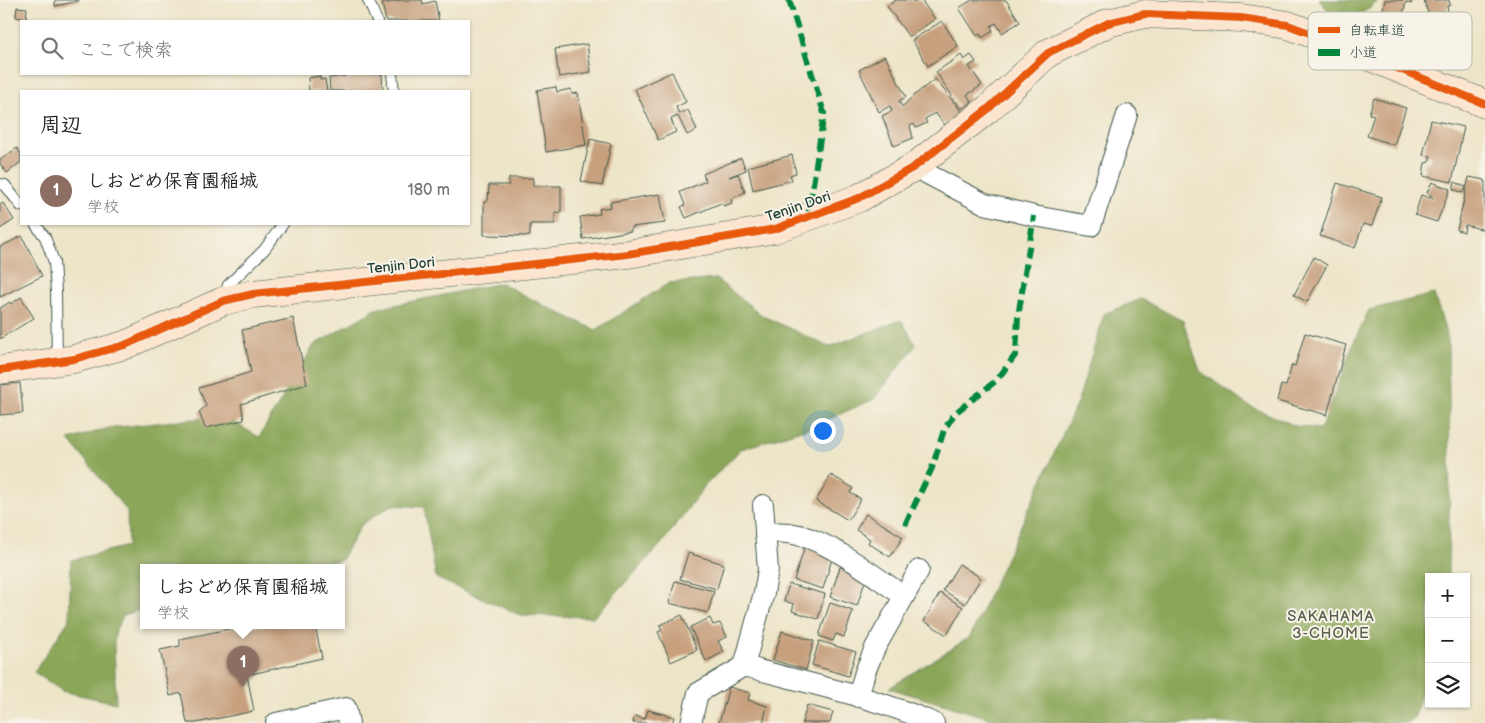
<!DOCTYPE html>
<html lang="ja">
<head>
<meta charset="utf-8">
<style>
	body { margin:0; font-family:"Balsamiq Sans","Klee One",sans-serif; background:#f6f6f6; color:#222 }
	.controls { position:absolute; right:15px; bottom:15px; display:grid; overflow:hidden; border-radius:0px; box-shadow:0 1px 4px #0004 }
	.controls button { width:45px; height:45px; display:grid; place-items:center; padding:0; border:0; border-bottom:1px solid #e0e0e0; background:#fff; color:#222; font:25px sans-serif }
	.you { position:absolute; left:822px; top:430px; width:18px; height:18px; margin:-12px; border:4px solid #fff; border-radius:50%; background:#1a73e8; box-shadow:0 0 0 8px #1a73e833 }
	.badge { display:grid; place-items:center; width:32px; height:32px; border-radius:50%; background:#b5179e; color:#fff; font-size:16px; font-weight:700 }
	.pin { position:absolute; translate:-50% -41px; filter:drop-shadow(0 1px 2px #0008) }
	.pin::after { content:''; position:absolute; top:26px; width:18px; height:15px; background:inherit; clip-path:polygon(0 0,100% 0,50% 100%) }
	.popup { position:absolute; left:140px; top:564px; width:205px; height:65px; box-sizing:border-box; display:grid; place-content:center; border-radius:0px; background:#fff; filter:drop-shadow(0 1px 4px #0005); font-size:16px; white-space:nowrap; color:#767676 }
	.popup b { font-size:19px; color:#222 }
	.popup::after { content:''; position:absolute; left:50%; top:100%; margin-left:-10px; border:10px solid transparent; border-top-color:#fff }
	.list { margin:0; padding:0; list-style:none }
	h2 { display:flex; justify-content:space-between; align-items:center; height:65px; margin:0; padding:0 20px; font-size:21px }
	h2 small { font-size:16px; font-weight:400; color:#767676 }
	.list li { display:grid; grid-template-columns:32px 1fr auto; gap:15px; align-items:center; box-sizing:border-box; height:70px; padding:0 20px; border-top:1px solid #e0e0e0 }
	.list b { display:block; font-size:19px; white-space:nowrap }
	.list p { margin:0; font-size:16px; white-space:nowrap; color:#767676 }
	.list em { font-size:16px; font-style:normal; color:#767676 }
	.icon { flex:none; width:28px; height:28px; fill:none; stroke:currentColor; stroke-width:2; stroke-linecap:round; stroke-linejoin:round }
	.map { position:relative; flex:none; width:1485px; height:723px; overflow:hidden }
	.search { position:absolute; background:#fff; box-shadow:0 1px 4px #0004; left:20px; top:20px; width:450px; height:55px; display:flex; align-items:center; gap:12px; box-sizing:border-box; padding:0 18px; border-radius:0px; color:#767676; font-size:19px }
	.panel { position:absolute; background:#fff; box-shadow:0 1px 4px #0004; left:20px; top:90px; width:450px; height:135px; border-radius:0px }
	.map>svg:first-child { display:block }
	.forest { fill:#8ba658; stroke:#557246 }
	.building { fill:#c7a07e }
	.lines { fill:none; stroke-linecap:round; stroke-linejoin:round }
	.lane-casing { stroke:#3e564a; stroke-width:12 }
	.street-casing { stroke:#3e564a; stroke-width:22 }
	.secondary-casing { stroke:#3e564a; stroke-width:29 }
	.lane { stroke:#fff; stroke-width:10 }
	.street { stroke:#fff; stroke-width:20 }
	.secondary { stroke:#fbe5cf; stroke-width:28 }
	.quiet { stroke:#00873e; stroke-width:6; stroke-dasharray:12 6; stroke-linecap:butt }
	.cycleway-casing { stroke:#f7f3e8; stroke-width:11 }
	.cycleway { stroke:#e8590c; stroke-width:8 }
	.labels { text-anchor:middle; stroke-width:4; stroke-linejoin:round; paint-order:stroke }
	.street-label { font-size:14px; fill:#1f3d34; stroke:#f7f3e8 }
	.neighbourhood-label { font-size:15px; letter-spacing:1px; fill:#5a604e; stroke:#f7f3e8 }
	.key { fill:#f7f3e8; stroke:#b6bcb2; stroke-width:1 }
	.key-label { font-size:14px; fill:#1f3d34 }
</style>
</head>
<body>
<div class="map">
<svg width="1485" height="723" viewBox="0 0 1485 723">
	<rect width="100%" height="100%" fill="#f7f3e8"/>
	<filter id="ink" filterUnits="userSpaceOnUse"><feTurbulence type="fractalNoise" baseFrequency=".02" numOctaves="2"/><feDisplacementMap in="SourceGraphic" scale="10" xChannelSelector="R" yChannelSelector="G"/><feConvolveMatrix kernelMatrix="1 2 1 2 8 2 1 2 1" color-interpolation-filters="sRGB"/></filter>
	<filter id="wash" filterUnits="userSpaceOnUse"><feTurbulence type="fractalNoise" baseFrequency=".0096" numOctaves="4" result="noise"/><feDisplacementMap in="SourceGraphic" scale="20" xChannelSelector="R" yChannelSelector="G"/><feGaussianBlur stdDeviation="1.12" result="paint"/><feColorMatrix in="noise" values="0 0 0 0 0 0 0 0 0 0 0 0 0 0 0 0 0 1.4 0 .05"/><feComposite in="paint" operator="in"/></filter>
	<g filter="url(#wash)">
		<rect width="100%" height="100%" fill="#ede5c8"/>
		<g class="forest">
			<path d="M1319,0h61l-37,27z"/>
			<path d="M716,279l47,37 66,31 72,-27 15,25 -42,54 -63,28 -70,22 -37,38 -41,55 -69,75 -74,-2 -84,-37 -12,-71 -32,-2 -30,19 -21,36 -36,8h-161v41l-20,6 -8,14 -2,12 2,62 -54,-12 -28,-19 35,-52 2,-60 57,-14 -1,-35 -58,-71 40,-12 114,-12 36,21 55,-92 62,-36 125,-26 50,26 45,21 73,-47z"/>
			<path d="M1434,294l14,45 2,122 -2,116h-19v85l-14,54 -8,7h-408l-17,-7 -93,-28 81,-51 108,-236 26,-87 37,-15 42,22 17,50 47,34 49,21 24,3 7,-14 26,-71 16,-34z"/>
		</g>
		<g id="blocks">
			<g class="building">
				<path d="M55,0h24v1l-24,5z"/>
				<path d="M401,0h21l1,4 12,-3 4,20h-53l-4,-17z"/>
				<path d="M896,0h17l1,2 3,-2h4l14,19 -26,18 -22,-31z"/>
				<path d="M972,0h34l14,22 -18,11 -6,-10 -5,3 2,5 -11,7 -2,-4 -3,2 -18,-28z"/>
				<path d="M1385,0h27l-1,4 -5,-2 -6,24 -20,-6z"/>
				<path d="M1424,0h25l1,5 -3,1 2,9 -19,5z"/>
				<path d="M17,7l10,1 -1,11 -10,-2z"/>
				<path d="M942,21l16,25 -30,20 -16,-26z"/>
				<path d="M587,44l4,28 -32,5 -4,-28z"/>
				<path d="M961,55l3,5 7,-5 5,7 -7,4 13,19 -15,10 5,7 -11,7 -25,-37z"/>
				<path d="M885,56l21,41 -7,4 3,6 10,-10 23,-18 27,33 -17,13 -10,-12 -10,6 2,4 -11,5 -2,-4 -4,2 3,12 -19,8 -12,-30 10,-5 -2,-5 -11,6 -20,-42z"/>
				<path d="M672,72l14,30 -10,5 3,7 9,-4 9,20 -10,5 -9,-19 -7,3 5,13 -18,8 -23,-51z"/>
				<path d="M344,74h38l1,17h-53l-1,-13 16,-2z"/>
				<path d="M320,76v4l5,-1 2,12h-18l-1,-13z"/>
				<path d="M556,87l1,5 14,-3 1,5 6,-1 8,52 -40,7 -9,-62z"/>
				<path d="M1374,98l32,10 -12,37 -27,-9 7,-21 -5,-1z"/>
				<path d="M1431,120l33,7 -12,55 -29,-6 2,-13 4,-1 2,-6 -8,-1z"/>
				<path d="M590,139l21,5 -9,42 -21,-5z"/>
				<path d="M17,148l4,6v8l-14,11 -7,-9v-4z"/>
				<path d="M792,155l4,18 -6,2 2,5 -39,10 -5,-23z"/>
				<path d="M741,158l5,12 -17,7 9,-3 7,18 -14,7 1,4 -8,3 -3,-3 -35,15 -5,-11 4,-2 -5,-13 26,-11 -3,-7z"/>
				<path d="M1469,177l16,3v50l-20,-5 -1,7 -7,-2z"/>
				<path d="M509,178h24v8h28v27l-6,-1v12h-25v12l-46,-1v-33l4,-1 1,-16h20z"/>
				<path d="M1432,182l18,7 -13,33 -22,-7 6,-20 12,4 -2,-4 -4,-2z"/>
				<path d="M1455,182l11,5 -3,6 -10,-4z"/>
				<path d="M1337,183l45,14 -10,29 -9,-2 -8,24 -35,-12z"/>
				<path d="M660,194l5,29 -34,4v4l-48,8 -3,-22 20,-3 -1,-5 12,-2 -1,-5z"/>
				<path d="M3,203l11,17 -14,9v-24z"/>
				<path d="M22,236l20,40 -42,21v-50z"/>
				<path d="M1314,257l13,8 -20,37 -13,-7z"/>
				<path d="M21,297l13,21 -34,21v-31l10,-6 1,2z"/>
				<path d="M293,318l14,66 -66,20 3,16 -39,8 -6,-16 7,-6 -7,-18 52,-16 -9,-42z"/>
				<path d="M1305,333l41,12 -19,70 -50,-14 4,-16 5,1 6,-21 3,1z"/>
				<path d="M20,383l3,30 -23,2v-30z"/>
				<path d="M831,475l22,13 -3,5 11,6 -13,21 -32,-19z"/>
				<path d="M866,514l37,23 -13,20 -22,-14 2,-4 -14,-9z"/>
				<path d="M805,546l28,9 -10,34 -29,-9z"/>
				<path d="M688,553l36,11 -7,25 -37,-10z"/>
				<path d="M959,564l22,14 -16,26 -22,-14z"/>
				<path d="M840,567l27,8 -10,31 -27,-9z"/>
				<path d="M675,581l39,10 -6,22 -39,-10z"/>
				<path d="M789,584l36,10 -7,25 -26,-8 2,-7 -10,-3z"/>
				<path d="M940,593l23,14 -16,28 -23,-14z"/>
				<path d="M830,603l23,8 -9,26 -8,-3 -3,7 -14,-5z"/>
				<path d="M682,615l15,35 -26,12 -13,-30 4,-2 -2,-5z"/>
				<path d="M710,618l3,7 7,-2 7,14 -9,4 6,11 -18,9 -16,-34z"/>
				<path d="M244,626h71l7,32 -75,17 7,36 -58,12h-9l-6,-30 -11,3 -10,-46 20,-4v-7z"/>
				<path d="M782,631l32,10 -8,29 -33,-10z"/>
				<path d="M819,641l37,11 -8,24 -36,-11z"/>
				<path d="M729,687l21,6 -2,7 19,6 -4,17h-44z"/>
				<path d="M807,705l26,7 -3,11h-28z"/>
				<path d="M648,710l26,7 -2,6h-39l2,-7 10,3z"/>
			</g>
		</g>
	</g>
	<g filter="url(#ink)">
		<use href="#blocks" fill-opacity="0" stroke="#3e564a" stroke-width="1"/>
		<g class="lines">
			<g class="lane-casing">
				<g id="lane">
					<path d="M368,0l9,21"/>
					<path d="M392,74l2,17"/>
					<path d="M0,184l5,1 16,21"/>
					<path d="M35,224l10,13 9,25 2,30 1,69"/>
					<path d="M224,298l4,-13 36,-35 19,-26"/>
				</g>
			</g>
			<g class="street-casing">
				<g id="street">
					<path d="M914,167l71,37 49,12 57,10 36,-111"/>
					<path d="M765,533c8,0 16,-1 23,0 39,5 84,42 116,63"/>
					<path d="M744,666l20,-73 4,-23 -5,-65"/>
					<path d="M858,697l7,-25 10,-24 44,-78"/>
					<path d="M276,723l70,-15 3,15"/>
					<path d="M691,723l7,-30 46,-27c62,17 130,31 190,57"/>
				</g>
			</g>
			<g class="secondary-casing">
				<path id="secondary" d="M0,370l74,-11 51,-14 98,-44 30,-7 375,-40 147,-25 84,-31 55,-31 74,-58 60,-56 60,-30 37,-9 96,4 47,7 43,16 154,63"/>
			</g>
			<use href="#lane" class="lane"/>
			<use href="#street" class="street"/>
			<use href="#secondary" class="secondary"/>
			<g class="quiet">
				<path d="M789,0l35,113 -16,104"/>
				<path d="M905,525l27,-57 12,-38 11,-17 42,-33 19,-26 2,-37 16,-101"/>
			</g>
			<g class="cycleway-casing">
				<path id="cycleway" d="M0,370l74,-11 51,-14 98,-44 30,-7 375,-40 147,-25 84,-31 55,-31 74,-58 60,-56 60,-30 37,-9 96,4 47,7 43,16 154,63"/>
			</g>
			<use href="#cycleway" class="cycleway"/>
		</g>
	</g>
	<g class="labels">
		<g class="street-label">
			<text transform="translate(798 206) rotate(-19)" y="5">Tenjin Dori</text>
			<text transform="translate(401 265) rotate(-6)" y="5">Tenjin Dori</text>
		</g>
		<g class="neighbourhood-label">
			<text x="1331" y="621">SAKAHAMA<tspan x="1331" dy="17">3-CHOME</tspan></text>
		</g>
	</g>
	<rect x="1308" y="12" width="164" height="58" rx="8" class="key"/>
	<rect x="1318" y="27" width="22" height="6" fill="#e8590c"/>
	<rect x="1318" y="49" width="22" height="7" fill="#00873e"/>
	<g class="key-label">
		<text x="1349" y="35">自転車道</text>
		<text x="1349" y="57">小道</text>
	</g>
</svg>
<div class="controls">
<button>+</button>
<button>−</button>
<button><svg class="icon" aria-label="layers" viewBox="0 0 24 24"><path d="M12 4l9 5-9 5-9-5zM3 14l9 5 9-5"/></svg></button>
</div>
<div class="you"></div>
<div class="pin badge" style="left:243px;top:687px;background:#8d6e63">1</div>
<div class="popup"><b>しおどめ保育園稲城</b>学校</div>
<div class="search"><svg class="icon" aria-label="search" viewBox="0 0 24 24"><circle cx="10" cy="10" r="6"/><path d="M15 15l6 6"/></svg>ここで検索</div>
<section class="panel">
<h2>周辺<small></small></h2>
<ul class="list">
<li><span class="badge" style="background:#8d6e63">1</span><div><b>しおどめ保育園稲城</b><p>学校</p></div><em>180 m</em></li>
</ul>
</section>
</div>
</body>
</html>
